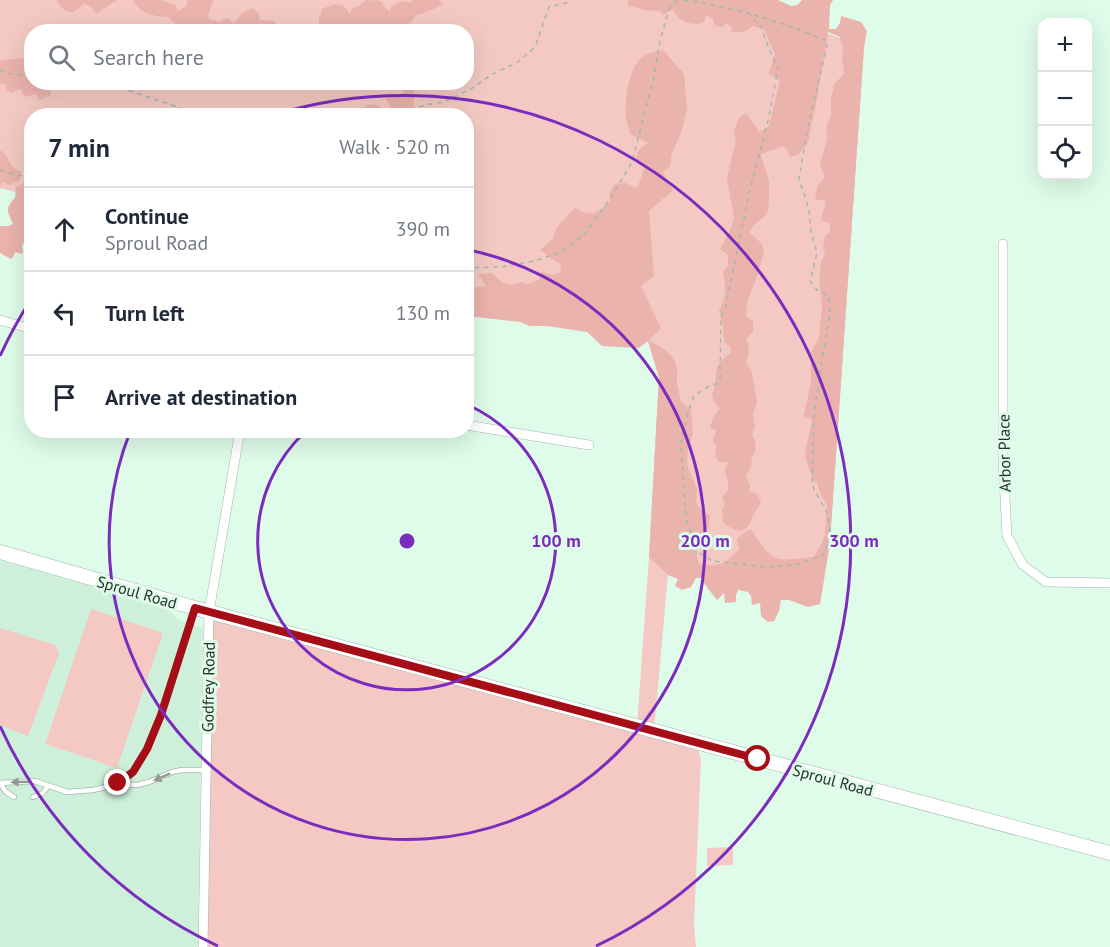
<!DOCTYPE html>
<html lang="en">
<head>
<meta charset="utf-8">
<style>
	body { margin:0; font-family:"PT Sans",sans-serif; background:#f2f2f3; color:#1f2937 }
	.controls { position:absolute; right:18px; top:18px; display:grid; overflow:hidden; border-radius:12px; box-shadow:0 6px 24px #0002 }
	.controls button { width:54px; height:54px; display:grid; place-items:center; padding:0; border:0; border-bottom:2px solid #e0e1e3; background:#fff; color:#1f2937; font:30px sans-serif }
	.stop { position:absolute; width:18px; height:18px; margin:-14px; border:4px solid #a50e17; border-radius:50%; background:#fff }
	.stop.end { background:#a50e17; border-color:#fff; box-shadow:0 2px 6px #0008 }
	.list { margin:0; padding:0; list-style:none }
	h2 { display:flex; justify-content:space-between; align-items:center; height:78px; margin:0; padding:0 24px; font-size:26px }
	h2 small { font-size:20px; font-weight:400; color:#747a83 }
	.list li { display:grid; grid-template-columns:39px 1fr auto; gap:18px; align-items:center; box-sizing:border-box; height:84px; padding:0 24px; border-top:2px solid #e0e1e3 }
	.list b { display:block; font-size:22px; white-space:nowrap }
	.list p { margin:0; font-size:20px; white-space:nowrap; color:#747a83 }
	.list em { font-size:20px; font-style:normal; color:#747a83 }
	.icon { flex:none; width:33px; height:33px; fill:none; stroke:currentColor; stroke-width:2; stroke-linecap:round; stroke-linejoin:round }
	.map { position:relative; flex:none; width:1110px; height:947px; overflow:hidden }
	.search { position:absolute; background:#fff; box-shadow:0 6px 24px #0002; left:24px; top:24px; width:450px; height:66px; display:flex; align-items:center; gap:15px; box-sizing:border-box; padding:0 21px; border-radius:24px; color:#747a83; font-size:22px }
	.panel { position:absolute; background:#fff; box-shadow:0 6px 24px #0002; left:24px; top:108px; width:450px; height:330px; border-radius:24px }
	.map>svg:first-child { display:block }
	.built { fill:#cef0da }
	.green { fill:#f4c9c3; fill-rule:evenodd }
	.forest { fill:#eab3ac }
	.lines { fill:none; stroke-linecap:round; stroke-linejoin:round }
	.lane-casing { stroke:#9eb9a9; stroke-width:6 }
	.street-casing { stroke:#9eb9a9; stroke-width:10 }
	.secondary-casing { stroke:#9eb9a9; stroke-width:15 }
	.path { stroke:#a2b9aa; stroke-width:1.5; stroke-dasharray:4.5 4.5; stroke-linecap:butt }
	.lane { stroke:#fff; stroke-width:4.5 }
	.street { stroke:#fff; stroke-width:9 }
	.secondary { stroke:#fff; stroke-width:14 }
	.oneway { fill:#939895 }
	.route { stroke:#a50e17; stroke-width:8 }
	.ring { fill:none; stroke:#7b2cbf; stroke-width:3 }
	.labels { text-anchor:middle; stroke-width:6; stroke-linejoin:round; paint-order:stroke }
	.street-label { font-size:16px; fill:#27322b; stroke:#dffbe9 }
	.centre { fill:#7b2cbf; stroke:#dffbe9; stroke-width:3 }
	.ring-label { font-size:18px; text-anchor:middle; font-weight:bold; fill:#7b2cbf; stroke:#dffbe9; stroke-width:6; stroke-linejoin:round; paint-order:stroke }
</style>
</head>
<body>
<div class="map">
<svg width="1110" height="947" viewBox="0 0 1110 947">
	<rect width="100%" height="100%" fill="#dffbe9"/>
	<path class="built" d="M0,560l167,48 12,12 24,8 -5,319h-198z"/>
	<g class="green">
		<path d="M0,0h739l125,47 -34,495 -10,62 -151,-42 -15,170 42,11 5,16 -7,166 2,22h-493l6,-335 428,114 12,-169 10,-179 -11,-37 -181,-39 -1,-186h-434l-1,80 -31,-8zM32,32h434v50h-434z"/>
		<path d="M91,609l72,24 -46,135 -72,-24z"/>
		<path d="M0,628l55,17 4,8 -31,83 -24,-9 -4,-3z"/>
		<path d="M733,847v18l-26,1v-18z"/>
	</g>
	<g class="forest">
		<path d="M57,0h60l-21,14 -4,-6 -8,-5c-10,13 -20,12 -27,-3z"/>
		<path d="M133,0h28l15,6 2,5 8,-5 2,-6h26l-6,14 1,5 10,3 8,-4 7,5 8,-10 10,-5 6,5 2,7 14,1 4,6 10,-3 7,2h24v-7l3,-10c13,-6 22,-8 28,6l2,-7 7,-2 7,-6 15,1 3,5 6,6v-3c8,-9 11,-9 22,-6v-3h26l6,4 -17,8 -11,3 -4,6 -11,9 -21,-5 -5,2 1,5h-144l-8,-6 -11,-2 -4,4c-12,2 -34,-1 -41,-11 -15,-1 -28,-3 -35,-17z"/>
		<path d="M629,0h149l13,6 6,-1 5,-5h31l-3,5 -1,24h7l4,-6 1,-7 20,6 6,9 -3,16 -34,495 -10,62 -12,3 -19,-7h-8l-2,11 -5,10 -6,1 -7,-6 -1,-13 -8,2 -1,-9 -3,-4 -10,-2 -2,5v7l-11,1 -1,-10 -7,7 -14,-18v-4h-7l-5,9 -9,3 -7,-4 3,-7 -10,-4 -19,-18 10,-180 -11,-36 -9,7 -37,-2 -15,-14 -40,-6h-17l-10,-4 -53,-6v-27l19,-3 -8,-12 14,-1 11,10 9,2 8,-3 8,2 11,-4 3,-8 10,3 8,-2 1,-8 -21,-15 12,-10 5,-13 18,-19c18,10 19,6 35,-6v-11l5,-7 11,-1 9,5 3,-2 7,-19 -9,-5c2,-12 2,-14 13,-19l-19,-9c-1,-5 -4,-12 -4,-18 -1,-7 0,-16 1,-24 4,-23 10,-39 36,-42l21,24 3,34 -6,25 -9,20 -2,13 -8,6 11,18 -24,21 5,65 -13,10 20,42 -13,13c13,4 28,14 29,29 1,4 -1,9 0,14 1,6 3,12 4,18l10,7 2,25 -5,14 -1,17 10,24 -1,14 6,8 8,5 -4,23 -6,5 -3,-2v14l2,8c20,4 27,0 40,-15l-2,-10 8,-7 6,-3c22,35 23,32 62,28l7,-10 5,-12 2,-30 -6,-10 -4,-13 -4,-1 -8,-26 7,-36 -8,-3 7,-34v-29l8,-16 3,-31 -3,-26 2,-18 4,-8 -2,-6 2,-12 5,-4v-9l-9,-3 5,-19 -11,-2 2,-12 8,-10 -5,-11 7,-28 -1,-10 5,-12v-16l3,-15 10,-12 -2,-15 1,-11 -3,-10 -12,-5 -11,67 -9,43 -10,13 -8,2 -3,-8 -5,-3c-7,4 -15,5 -21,9l8,27v21l-2,11 -12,10 -6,8 13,12 2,9 -8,26 -9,23 -1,14 7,5v10l-7,8c4,9 4,14 0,23l6,11 5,29 -4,13 2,11 -3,9c5,10 5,16 -1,24l1,6 -6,11 4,9 -1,7 8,2 4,7c-2,6 -6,11 -9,16 -2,4 -1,6 -4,9 -7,10 -18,2 -25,-4l-1,-12 3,-6 -3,-6 7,-9 -4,-20 3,-7h-10l-3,-9 2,-8 -4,-3 1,-7 3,-4 -7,-3 3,-10 7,-10 -6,-6 -2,-8c6,-9 2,-17 5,-26 2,-6 9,-11 14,-16l-1,-5 -6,-5 -1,-15 -4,-17c8,-16 7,-21 4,-38l5,-6v-11l-8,-6 10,-18 4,-13 -7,-40 9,-38 -2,-10 5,-12 7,-5 13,19 10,-6 11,-45 -11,-8 6,-18 -11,-26 -11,-3c-7,6 -14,8 -23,5l2,-3 -5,-5 -5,4 -7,-1 -2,-7 -7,-4 -2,7c-11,5 -27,-1 -31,-13l-10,6 -3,-4 -16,-1 -17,-5z"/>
		<path d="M21,58l10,4 1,20 16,1 3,9 -1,4 -11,4 -3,-6 -11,3 -5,-8 -9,4 -4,-3 -2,-6h-5v-24h5z"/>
		<path d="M410,87l4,3v15l-4,10h-64l7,-3c8,4 11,0 14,-7 8,-1 12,-1 17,7h5l1,-7 -4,-6 3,-4 12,1 3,-6z"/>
		<path d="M0,150c12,8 7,17 22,22l-3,9 -9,4 -8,-3 -2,7z"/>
		<path d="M31,173v36l-4,17 4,2v18l-8,-3 -1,3 1,5 -1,3 -7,-2 -2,5 -2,2 -11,-6v-27h8l5,-2c-5,-12 -9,-15 2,-26l1,-11 6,-3z"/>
	</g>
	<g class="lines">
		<g class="lane-casing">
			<g id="lane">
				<path d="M0,783l35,-2 32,11 26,-2 25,-6 19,1 12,-3 23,-10 10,-2h24"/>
				<path d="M0,783l6,9 8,5"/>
				<path d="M118,784l15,-12 14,-23 14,-34 33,-105"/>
				<path d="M33,797l10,-4 5,-7"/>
			</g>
		</g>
		<g class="street-casing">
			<g id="street">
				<path d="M1003,244v215l4,77 16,29 23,17 64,1"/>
				<path d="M0,320l32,9"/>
				<path d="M466,425l123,20"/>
				<path d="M203,947l6,-335 31,-182"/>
			</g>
		</g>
		<g class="secondary-casing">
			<path id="secondary" d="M0,552l195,56 915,245"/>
		</g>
		<g class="path">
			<path d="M684,0c52,8 95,21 144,41l-21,90 -8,48 10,30 2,23 6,21 -7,28 7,9 10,5 2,6 1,13 -8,45 -8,57 -2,69 16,30 3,22 -8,18 -28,10 -29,2 -54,-6 -14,-9 -11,-30 -3,-30 -3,-49 8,-34 5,-13 15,-10 7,-2 4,-5 1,-62 5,-11 23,-112 19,-73 10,-52 -8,-18 -9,-24 -12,-14"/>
			<path d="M0,70l11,4 21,2"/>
			<path d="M103,82l81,27 85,7"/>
			<path d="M394,116l31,-11 19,-3 27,-13 20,-14 27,-13 17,-15 14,-40 17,-4 4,-3"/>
			<path d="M0,170l32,9"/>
			<path d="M466,268l34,-1 35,-6 26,-9 23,-17 30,-42 18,-31 22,-85 6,-36 9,-32 8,-9"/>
		</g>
		<use href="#lane" class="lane"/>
		<use href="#street" class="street"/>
		<use href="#secondary" class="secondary"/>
	</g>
	<defs><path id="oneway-solid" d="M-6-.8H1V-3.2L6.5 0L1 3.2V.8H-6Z" transform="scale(1.5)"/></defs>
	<g class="oneway">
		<use href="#oneway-solid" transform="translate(162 777) rotate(156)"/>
		<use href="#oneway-solid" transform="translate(20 782) rotate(178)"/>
	</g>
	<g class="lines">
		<path class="route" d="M118,783l15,-11 14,-23 14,-34 34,-107 563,151"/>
	</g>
	<g class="ring">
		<path d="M468 405A149 149 0 1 1 306 431"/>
		<path d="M469 250A298 298 0 1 1 130 432"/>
		<path d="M218 946A447 447 0 0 1 0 726M0 356A447 447 0 0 1 30 301M273 115A447 447 0 0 1 596 946"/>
	</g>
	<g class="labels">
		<g class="street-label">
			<text transform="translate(1004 453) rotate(-91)" y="6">Arbor Place</text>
			<text transform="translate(137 592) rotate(16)" y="6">Sproul Road</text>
			<text transform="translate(208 687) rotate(-89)" y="6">Godfrey Road</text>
			<text transform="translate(833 780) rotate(15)" y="6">Sproul Road</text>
		</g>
	</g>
	<circle cx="407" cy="541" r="9" class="centre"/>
	<g class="ring-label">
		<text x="556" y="547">100 m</text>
		<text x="705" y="547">200 m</text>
		<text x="854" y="547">300 m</text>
	</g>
</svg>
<div class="controls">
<button>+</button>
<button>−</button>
<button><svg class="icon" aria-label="locate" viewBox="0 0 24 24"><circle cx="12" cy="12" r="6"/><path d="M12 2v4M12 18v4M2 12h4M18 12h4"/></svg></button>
</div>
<div class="stop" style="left:758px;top:759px"></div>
<div class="stop end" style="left:118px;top:783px"></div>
<div class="search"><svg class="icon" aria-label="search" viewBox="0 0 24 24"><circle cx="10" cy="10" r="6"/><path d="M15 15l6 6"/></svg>Search here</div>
<section class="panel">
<h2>7 min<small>Walk · 520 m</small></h2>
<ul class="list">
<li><svg class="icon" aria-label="ahead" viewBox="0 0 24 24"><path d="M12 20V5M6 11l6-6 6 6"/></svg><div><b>Continue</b><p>Sproul Road</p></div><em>390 m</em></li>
<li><svg class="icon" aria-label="left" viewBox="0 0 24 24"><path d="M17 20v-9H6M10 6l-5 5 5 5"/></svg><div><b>Turn left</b></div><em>130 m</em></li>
<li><svg class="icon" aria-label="arrive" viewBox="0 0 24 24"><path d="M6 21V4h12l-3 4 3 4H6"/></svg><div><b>Arrive at destination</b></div></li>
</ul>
</section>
</div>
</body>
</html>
